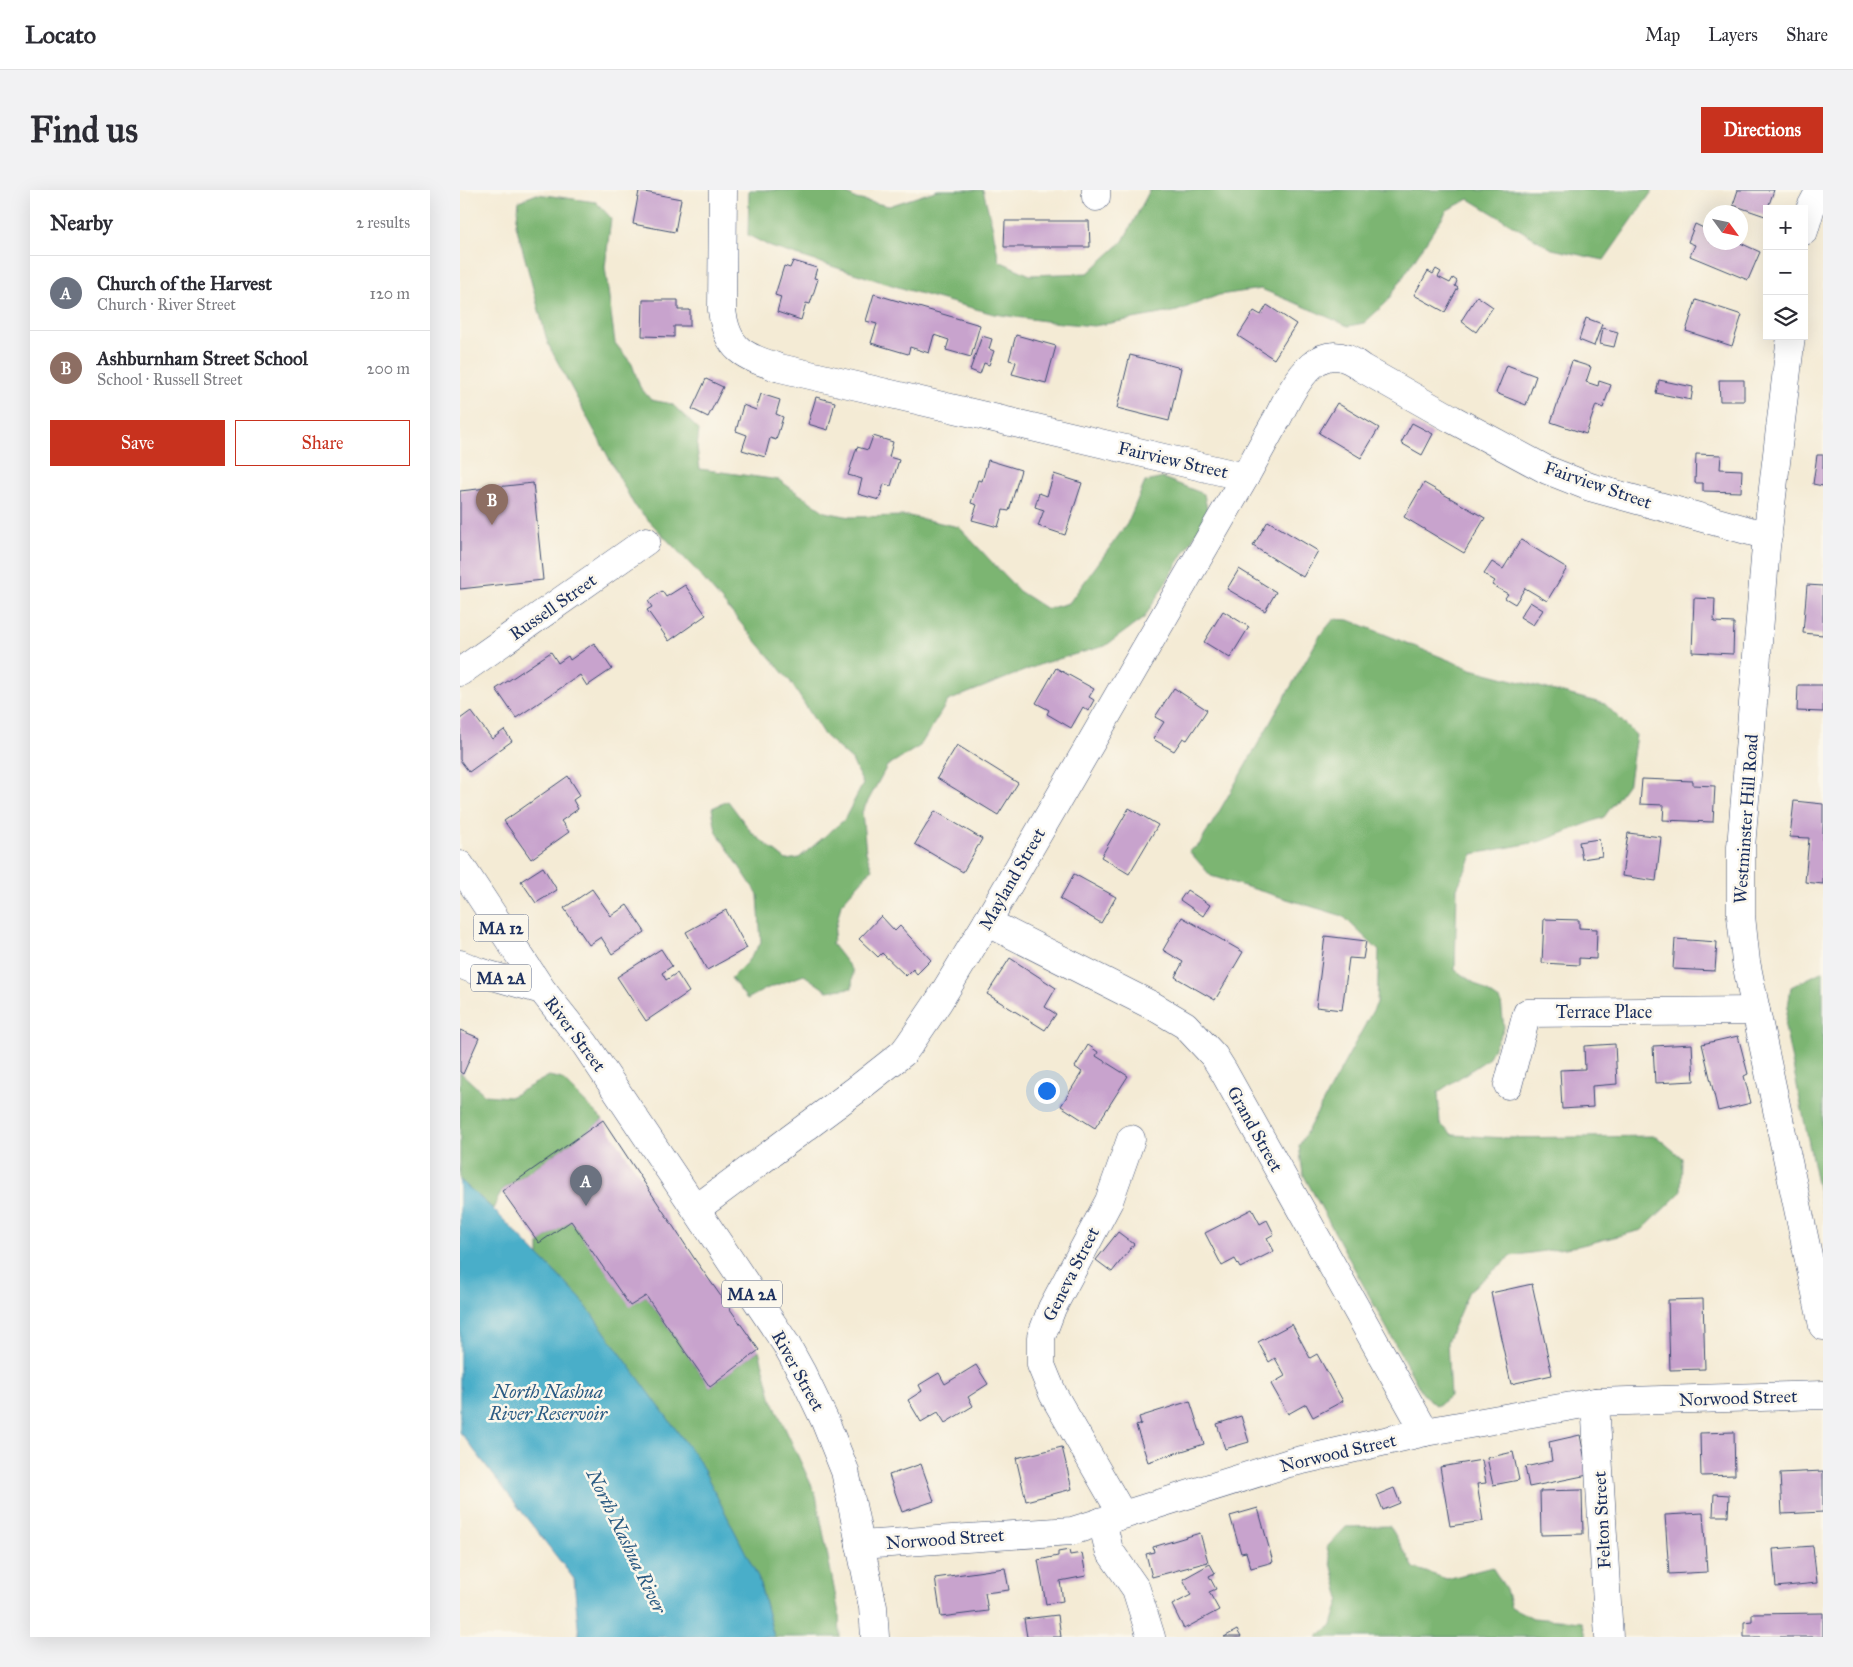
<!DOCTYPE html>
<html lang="en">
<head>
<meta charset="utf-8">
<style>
	body { margin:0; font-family:"IM FELL Great Primer",serif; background:#f2f2f3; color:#2b2b33 }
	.controls { position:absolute; right:15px; top:15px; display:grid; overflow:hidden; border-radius:0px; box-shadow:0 5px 20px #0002 }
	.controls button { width:45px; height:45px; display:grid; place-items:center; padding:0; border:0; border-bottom:1px solid #e1e1e2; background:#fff; color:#2b2b33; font:25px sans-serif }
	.compass { position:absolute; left:1243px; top:15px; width:45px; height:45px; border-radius:50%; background:#fff; box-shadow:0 5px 20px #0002; rotate:123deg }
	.you { position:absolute; left:586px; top:900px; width:18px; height:18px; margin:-12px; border:4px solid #fff; border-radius:50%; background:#1a73e8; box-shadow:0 0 0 8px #1a73e833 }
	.badge { display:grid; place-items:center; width:32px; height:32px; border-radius:50%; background:#c8321e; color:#fff; font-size:16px; font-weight:700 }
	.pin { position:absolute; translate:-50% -41px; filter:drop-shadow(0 1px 2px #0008) }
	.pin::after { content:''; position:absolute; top:26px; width:18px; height:15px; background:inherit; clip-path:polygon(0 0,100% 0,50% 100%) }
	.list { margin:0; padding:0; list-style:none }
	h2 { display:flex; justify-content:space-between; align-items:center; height:65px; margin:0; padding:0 20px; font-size:21px }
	h2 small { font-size:16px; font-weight:400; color:#7c7c81 }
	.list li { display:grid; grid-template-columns:32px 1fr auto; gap:15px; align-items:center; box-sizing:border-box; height:75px; padding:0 20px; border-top:1px solid #e1e1e2 }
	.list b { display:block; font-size:19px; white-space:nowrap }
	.list p { margin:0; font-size:16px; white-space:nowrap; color:#7c7c81 }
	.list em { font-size:16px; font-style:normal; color:#7c7c81 }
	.actions { display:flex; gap:10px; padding:15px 20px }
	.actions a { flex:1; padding:11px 0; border:1px solid #c8321e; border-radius:0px; text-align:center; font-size:18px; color:#c8321e }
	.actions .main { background:#c8321e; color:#fff }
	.icon { flex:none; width:28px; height:28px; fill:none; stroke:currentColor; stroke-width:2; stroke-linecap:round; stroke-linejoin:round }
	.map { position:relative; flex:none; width:1363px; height:1447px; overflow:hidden; border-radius:0px }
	header { display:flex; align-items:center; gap:30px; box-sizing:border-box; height:70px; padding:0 25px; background:#fff; border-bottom:1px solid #e1e1e2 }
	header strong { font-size:24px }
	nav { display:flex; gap:28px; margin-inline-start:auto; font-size:18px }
	.intro { display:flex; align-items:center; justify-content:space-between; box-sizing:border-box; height:120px; padding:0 30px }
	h1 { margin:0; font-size:35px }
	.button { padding:12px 22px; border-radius:0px; background:#c8321e; color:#fff; font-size:18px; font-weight:700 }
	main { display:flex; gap:30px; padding:0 30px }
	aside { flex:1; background:#fff; border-radius:0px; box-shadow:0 5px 20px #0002 }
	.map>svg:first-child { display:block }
	.forest { fill:#7cb572; stroke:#4c7268 }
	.water { fill:#49aec9; stroke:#326e94 }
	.building { fill:#c8a3cd }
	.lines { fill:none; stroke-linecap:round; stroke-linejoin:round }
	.street-casing { stroke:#3c4b70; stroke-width:29 }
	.primary-casing { stroke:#3c4b70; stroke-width:29 }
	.highway-casing { stroke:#3c4b70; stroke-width:29 }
	.street { stroke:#fff; stroke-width:28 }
	.primary { stroke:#fff; stroke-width:28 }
	.highway { stroke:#fff; stroke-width:28 }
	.labels { text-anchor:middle; stroke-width:5; stroke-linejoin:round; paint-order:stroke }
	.shield { fill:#fbf7ec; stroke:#5e6b89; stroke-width:1 }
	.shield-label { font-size:16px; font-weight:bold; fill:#1b2f5e }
	.street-label { font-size:18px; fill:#1b2f5e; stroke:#fbf7ec }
	.water-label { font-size:19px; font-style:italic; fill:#2b5b83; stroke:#fbf7ec }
</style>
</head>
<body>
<header>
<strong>Locato</strong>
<nav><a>Map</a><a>Layers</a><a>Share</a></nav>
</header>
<div class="intro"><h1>Find us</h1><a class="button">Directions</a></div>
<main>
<aside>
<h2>Nearby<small>2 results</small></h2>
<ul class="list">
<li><span class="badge" style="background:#6b7280">A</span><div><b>Church of the Harvest</b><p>Church · River Street</p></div><em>120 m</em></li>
<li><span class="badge" style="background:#8d6e63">B</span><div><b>Ashburnham Street School</b><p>School · Russell Street</p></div><em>200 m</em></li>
</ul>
<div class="actions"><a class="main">Save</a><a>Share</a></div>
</aside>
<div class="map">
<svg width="1363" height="1447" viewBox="0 0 1363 1447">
	<rect width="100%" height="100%" fill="#fbf7ec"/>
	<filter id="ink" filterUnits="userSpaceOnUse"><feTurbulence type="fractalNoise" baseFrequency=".02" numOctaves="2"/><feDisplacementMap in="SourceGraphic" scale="10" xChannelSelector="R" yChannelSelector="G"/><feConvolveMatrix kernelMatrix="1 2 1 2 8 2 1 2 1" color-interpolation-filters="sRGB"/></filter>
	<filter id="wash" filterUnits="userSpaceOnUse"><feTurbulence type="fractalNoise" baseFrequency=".0096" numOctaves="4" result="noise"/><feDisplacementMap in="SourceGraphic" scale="20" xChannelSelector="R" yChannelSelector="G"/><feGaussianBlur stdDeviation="1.12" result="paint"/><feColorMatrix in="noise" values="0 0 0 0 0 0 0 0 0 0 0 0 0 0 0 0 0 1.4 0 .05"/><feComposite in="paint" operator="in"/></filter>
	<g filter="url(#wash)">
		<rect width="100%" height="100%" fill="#f4ebd5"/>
		<g class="forest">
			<path d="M289,0h92l15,9 33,7 49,-16h45l9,35 7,36 31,14 58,-2 35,-32 27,-51h503l-49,70 -52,-11 -83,-50 -22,11 -61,93 -22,20 -16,3 -45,-20 -42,-17 -42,6 -42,16 -83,15 -42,-4 -58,-8 -83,-23 -140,-44 -23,-12z"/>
			<path d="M77,4l59,8 15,16 -6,49 10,76 17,21 8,23 11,13 21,4 27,26 -2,18 3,21 79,11 46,32 25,5 59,-1 50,11 60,64 28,18 22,-6 58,-79 18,-42 18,-4 41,16 4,20 -64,104 -39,28 -61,17 -96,38 -28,45 -33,20 -25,46 4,40 6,17 -31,35 -9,40 21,27 -1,17 -25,3 -23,-16 -36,13 -21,11 -16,-21 16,-16 14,-19 -3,-48 -42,-64 -4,-23 16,-7 24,32 34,27 13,-2 45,-38 19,-36 -11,-24 -28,-25 -34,-54 -96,-113 -60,-63 -86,-161 -32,-119 3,-24z"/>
			<path d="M874,429l15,1 122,49 134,35 31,31 -7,47 -25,35 -62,24 -69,13 -16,34 -2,82 46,31 3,27 -16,31 -50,33 2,32 13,11 52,3 151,-2 26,22 -1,34 -39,38 -64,16 -67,10 -42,35 -22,51 3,54 -13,10 -15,-13 -119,-219 -4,-28 78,-143 2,-52 -36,-35 -132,-40 -22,-25 10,-6 17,-28 105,-183z"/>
			<path d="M1363,781v241l-38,-185 6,-40z"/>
			<path d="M0,882l25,23 25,2 39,-21 13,3 41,41 -101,70 -9,19 -33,-29z"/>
			<path d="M111,1031l59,84 16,-9 64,91 49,-37 13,50 44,95 23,119 1,23h-66l-16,-60 -178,-279 -41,-42v-13z"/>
			<path d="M930,1336l24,42 33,11 45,-12 14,22 5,18 22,11 49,4 5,15h-270l15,-12 8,-26 -13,-52 19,-20z"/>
		</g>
		<path class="water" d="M0,990l33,29 87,89 119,163 59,116 16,60h-195l-5,-58 -114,-147z"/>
		<g id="blocks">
			<g class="building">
				<path d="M1278,0h36l-9,26 -32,-11z"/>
				<path d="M179,1l42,8 -6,33 -42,-8z"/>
				<path d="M545,31h84l1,26h-86z"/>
				<path d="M1235,34l15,7v11h28l22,10 -12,28 -58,-24 5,-11 -7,-3z"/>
				<path d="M333,71l24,7 -3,10 4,1 -8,25 -4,-1 -5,17 -24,-8 4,-15 -6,-2 9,-29 6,2z"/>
				<path d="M976,79l5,3 -3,5 12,6 3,-5 4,3 -2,5 3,2 -13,24 -31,-17 14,-24 5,3z"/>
				<path d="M414,104l106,31 -9,32 -25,-7 3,-10 -15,-5 -5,18 -19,-6 -2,7 -37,-11 6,-19 -11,-3z"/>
				<path d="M1017,106l16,11 -17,25 -15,-11z"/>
				<path d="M183,110h35v10h12v16h-16v11l-32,-1z"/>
				<path d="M1236,110l46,15 -10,31 -46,-15z"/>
				<path d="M807,115l29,19 -22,35 -36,-23 16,-25 7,4z"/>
				<path d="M1126,128l16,6 -8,22 -15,-6z"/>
				<path d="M1143,138l15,4 -4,15 -14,-3z"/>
				<path d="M556,145l40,11 -10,37 -34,-9 4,-12 -7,-2z"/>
				<path d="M522,146l10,3 -3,10 5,2 -5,14 -5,-2 -4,11 -10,-4z"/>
				<path d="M670,165l51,13 -12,53 -52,-13z"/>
				<path d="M1112,171l19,6 -5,15 12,4 1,-5 12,4 -8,23 -7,-3 -10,29 -35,-12z"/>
				<path d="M1047,175l29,11 -10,29 -30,-12z"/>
				<path d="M246,189l17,8 -15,30 -16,-8z"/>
				<path d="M1199,190l34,7 -2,13 -35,-7z"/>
				<path d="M1259,190h25v21h-24z"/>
				<path d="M301,204l19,6 -4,14 7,3 -7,23 -6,-2 -5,19 -23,-7 5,-15 -11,-4 7,-26 13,5z"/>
				<path d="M356,207l19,5 -7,28 -20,-6z"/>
				<path d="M877,213l42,25 -18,30 -42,-25z"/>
				<path d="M952,233l21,11 -11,21 -21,-12z"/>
				<path d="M413,246l20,6 -4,15 10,3 -8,26 -7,-2 -5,16 -21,-6 4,-15 -14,-4 9,-28 11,3z"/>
				<path d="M1236,264l25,1 -1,14 22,1 -1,22 -38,-1v-8h-8z"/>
				<path d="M1357,265h6v31l-10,-2z"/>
				<path d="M528,270l33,10 -12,41 -6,-1 -5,17 -26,-7 5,-15 -6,-2 7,-23 4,1z"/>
				<path d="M594,284l28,9 -17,52 -27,-9 6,-16 -9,-3 4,-14 8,3z"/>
				<path d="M73,293l10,97 -83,9v-98z"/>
				<path d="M964,293l61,35 -21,35 -60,-36z"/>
				<path d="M808,331l50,30 -15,26 -50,-31z"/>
				<path d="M1061,350l46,28 -20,33 -22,-13 -10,16 -10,-6 3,-4 -16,-9 3,-4 -11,-7 8,-12 11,7z"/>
				<path d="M779,379l37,23 -11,19 -38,-22z"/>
				<path d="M225,395l21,30 -37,26 -22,-31 5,-3 -4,-6 14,-10 4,6z"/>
				<path d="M1347,395l16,1v49l-20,-2z"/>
				<path d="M1234,408l21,1 -1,23 20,1 -1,31 -41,-2z"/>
				<path d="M1070,412l13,8 -10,15 -13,-8z"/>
				<path d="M763,421l26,16 -19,31 -26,-16z"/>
				<path d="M134,453l18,26 -25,17 -7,-11 -64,43 -20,-29 55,-37 7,11 10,-7 2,4z"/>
				<path d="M596,478l38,21 -5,8 5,3 -6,11 -5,-4 -12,21 -24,-14 2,-4 -13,-7z"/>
				<path d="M1338,495h25v27l-26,-1z"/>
				<path d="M714,498l33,22 -20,30 -4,-2 -9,13 -21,-12 11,-17 -9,-5z"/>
				<path d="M11,521l21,28 12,-9 8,11 -43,31 -9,-12v-41z"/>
				<path d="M497,555l61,38 -20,32 -61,-37z"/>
				<path d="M108,586l12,19 -7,5 5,9 -17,12 8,11 -38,27 -27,-38z"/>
				<path d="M1182,589l51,2v4l22,1 -2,36 -50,-2 1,-15 -24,-1z"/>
				<path d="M1334,611l29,3v80l-18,-2 4,-44 -19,-1z"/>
				<path d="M669,618l29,17 -29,49 -28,-17z"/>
				<path d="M475,621l47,28 -19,33 -48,-28z"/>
				<path d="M1168,643l33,4 -5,44 -34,-5z"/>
				<path d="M1139,649l3,17 -20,3 -3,-17z"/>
				<path d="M83,677l14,23 -21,13 -15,-22z"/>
				<path d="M614,684l42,23 -15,26 -41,-24z"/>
				<path d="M132,699l19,27 16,-11 18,27 -33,22 -11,-17 -12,8 -25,-37z"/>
				<path d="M727,700l23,15 -7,11 -23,-16z"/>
				<path d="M266,720l21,38 -40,22 -21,-38z"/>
				<path d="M421,726l14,15 5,-5 31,34 -14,14 -4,-5 -7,7 -24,-23 -4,4 -19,-18z"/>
				<path d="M722,727l61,35 -28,48 -40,-23 8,-15 -20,-12z"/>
				<path d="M1084,729l35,1v8l18,1 -1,30 -17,-1v7l-37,-2z"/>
				<path d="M865,746l41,5 -3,18 -14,-1 -7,52 -26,-3z"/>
				<path d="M1215,749l42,3 -2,29 -42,-2z"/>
				<path d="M201,759l11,17 -10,7 4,7 11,-7 12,19 -43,29 -29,-44z"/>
				<path d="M550,768l46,30 -11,19 11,7 -11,16 -58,-36z"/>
				<path d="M0,840l19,8 -16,36 -3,-2z"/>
				<path d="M1278,846l10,38 -4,2 7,27 -33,8 -16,-67z"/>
				<path d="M1155,854l2,40 -25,2 1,21 -31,2 -2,-39 25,-1 -1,-23z"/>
				<path d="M1232,854l2,37 -39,2 -2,-37z"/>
				<path d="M628,855l10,7 -2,4 32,20 -33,52 -34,-22 21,-34 -7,-5z"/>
				<path d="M143,930l93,141 63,89 -49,37 -64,-91 -16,10 -59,-85 -32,22 -37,-52z"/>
				<path d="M792,1019l8,15 7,-4 7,14 -7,4 7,13 -34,17 -5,-9 -13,7 -17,-33z"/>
				<path d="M658,1042l16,12 -22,28 -16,-12z"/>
				<path d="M1072,1094l20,91 -41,9 -20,-91z"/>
				<path d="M1243,1109l2,70 -35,1 -2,-70z"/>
				<path d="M832,1134l18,34 7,-4 26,47 -30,16 -7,-13 -18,10 -17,-30 14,-8 -10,-18 -6,4 -11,-20z"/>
				<path d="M516,1175l12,19 -20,13 5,9 -28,17 -7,-11 -17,10 -13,-22 14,-9 -3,-6 20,-12 6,11z"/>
				<path d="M730,1211l14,43 -56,18 -12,-36 5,-2 -2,-7z"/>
				<path d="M781,1226l8,26 -24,7 -8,-25z"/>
				<path d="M1274,1242l1,43 -34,1 -1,-43z"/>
				<path d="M1120,1245l8,40 -59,12 -4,-20 27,-6 -3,-19z"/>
				<path d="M602,1257l10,42 -46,12 -10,-43z"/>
				<path d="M1053,1262l6,28 -26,5 -6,-27z"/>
				<path d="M1022,1270l4,23 -9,1 6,37 -33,5 -10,-59z"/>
				<path d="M461,1274l13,37 -32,11 -13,-37z"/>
				<path d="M1363,1281v41l-41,2 -2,-41z"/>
				<path d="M934,1298l6,15 -17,7 -6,-15z"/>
				<path d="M1122,1300l1,44 -42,1 -1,-44z"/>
				<path d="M1254,1304l15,1 -1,21h-15z"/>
				<path d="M798,1318l15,54 -22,6 -5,-16 -5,1 -11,-37z"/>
				<path d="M1243,1323l4,59 -38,2 -4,-59z"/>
				<path d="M740,1343l8,29 -56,15 -6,-23 8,-2 -1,-5z"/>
				<path d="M1353,1356l4,37 -41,4 -3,-38z"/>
				<path d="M609,1360l1,5 12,-2 4,23 -26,5 3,20 -17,3 -8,-44 20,-4v-4z"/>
				<path d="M750,1374l5,9 -6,3 7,13 -7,3 10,18 -35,19 -12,-24 19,-10 -8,-16z"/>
				<path d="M545,1378l4,22 -24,3 3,18 -47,6 -6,-39z"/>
				<path d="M1363,1423v24h-79v-15l8,-1v-7z"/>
				<path d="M598,1425l3,22h-34l-3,-18z"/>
				<path d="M777,1440l4,7h-17z"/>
			</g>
		</g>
	</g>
	<g filter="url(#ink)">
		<use href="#blocks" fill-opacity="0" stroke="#3c4b70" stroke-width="1"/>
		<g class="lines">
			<g class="street-casing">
				<g id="street">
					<path d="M263,0l-1,120c5,41 22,46 58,58l465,109c11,-20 21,-39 32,-58 17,-33 41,-87 85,-51l90,51 95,51 43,17 178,49"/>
					<path d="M636,7v-7"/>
					<path d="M1344,41l7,-24 9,-17"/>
					<path d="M1331,146l-25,211 -25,300v69l5,46 10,49 67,315"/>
					<path d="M0,482l186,-131"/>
					<path d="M527,732l166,84 32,19 29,31 10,16 201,360"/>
					<path d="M1048,895l19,-72 229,-2"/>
					<path d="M236,1019l160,-119 47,-37 6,-8 30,-44 48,-79 258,-445"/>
					<path d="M1135,1212l14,235"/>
					<path d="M662,1324l-69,-120 -12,-29v-28l11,-29 57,-107 22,-62"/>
					<path d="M642,1331l7,29 27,39 15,48"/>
					<path d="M400,1355l212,-14 217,-68 136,-31 170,-30 228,-7"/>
				</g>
			</g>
			<g class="primary-casing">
				<path id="primary" d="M0,675l82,125"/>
			</g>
			<g class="highway-casing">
				<path id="highway" d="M0,774l19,8 63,18 43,54 201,300 16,29 23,48 20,50 28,136 2,30"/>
			</g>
			<use href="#street" class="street"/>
			<use href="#primary" class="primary"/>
			<use href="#highway" class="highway"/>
		</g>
	</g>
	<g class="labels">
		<g class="shield">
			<rect x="13.5" y="724.5" width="55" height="27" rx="4"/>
			<rect x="11" y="774.5" width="60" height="27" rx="4"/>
			<rect x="262" y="1090.5" width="60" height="27" rx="4"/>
		</g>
		<g class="shield-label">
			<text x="41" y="744">MA 12</text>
			<text x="41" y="794">MA 2A</text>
			<text x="292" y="1110">MA 2A</text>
		</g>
		<g class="street-label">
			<text transform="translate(713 270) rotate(13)" y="6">Fairview Street</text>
			<text transform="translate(1138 295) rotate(19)" y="6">Fairview Street</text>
			<text transform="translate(93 417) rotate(-35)" y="6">Russell Street</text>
			<text transform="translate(1286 629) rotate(-86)" y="6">Westminster Hill Road</text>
			<text transform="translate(552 689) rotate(-60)" y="6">Mayland Street</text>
			<text x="1144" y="828">Terrace Place</text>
			<text transform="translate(115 844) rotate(53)" y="6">River Street</text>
			<text transform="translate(795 939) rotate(61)" y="6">Grand Street</text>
			<text transform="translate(611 1084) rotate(-63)" y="6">Geneva Street</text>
			<text transform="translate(338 1181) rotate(61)" y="6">River Street</text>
			<text transform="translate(1278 1208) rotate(-2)" y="6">Norwood Street</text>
			<text transform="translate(878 1263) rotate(-13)" y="6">Norwood Street</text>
			<text transform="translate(1142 1330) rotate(-93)" y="6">Felton Street</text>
			<text transform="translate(485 1349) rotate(-4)" y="6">Norwood Street</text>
		</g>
		<g class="water-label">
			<text x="88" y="1208">North Nashua<tspan x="88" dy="22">River Reservoir</tspan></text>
			<text transform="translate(167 1351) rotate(64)" y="7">North Nashua River</text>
		</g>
	</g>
</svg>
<div class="controls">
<button>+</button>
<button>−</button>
<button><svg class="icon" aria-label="layers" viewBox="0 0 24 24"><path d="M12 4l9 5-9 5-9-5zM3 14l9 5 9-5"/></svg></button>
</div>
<svg class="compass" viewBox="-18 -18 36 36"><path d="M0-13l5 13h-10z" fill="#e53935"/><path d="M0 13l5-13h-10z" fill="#7c7c81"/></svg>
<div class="you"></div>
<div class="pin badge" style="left:126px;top:1016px;background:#6b7280">A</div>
<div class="pin badge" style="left:32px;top:335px;background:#8d6e63">B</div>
</div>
</main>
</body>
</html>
